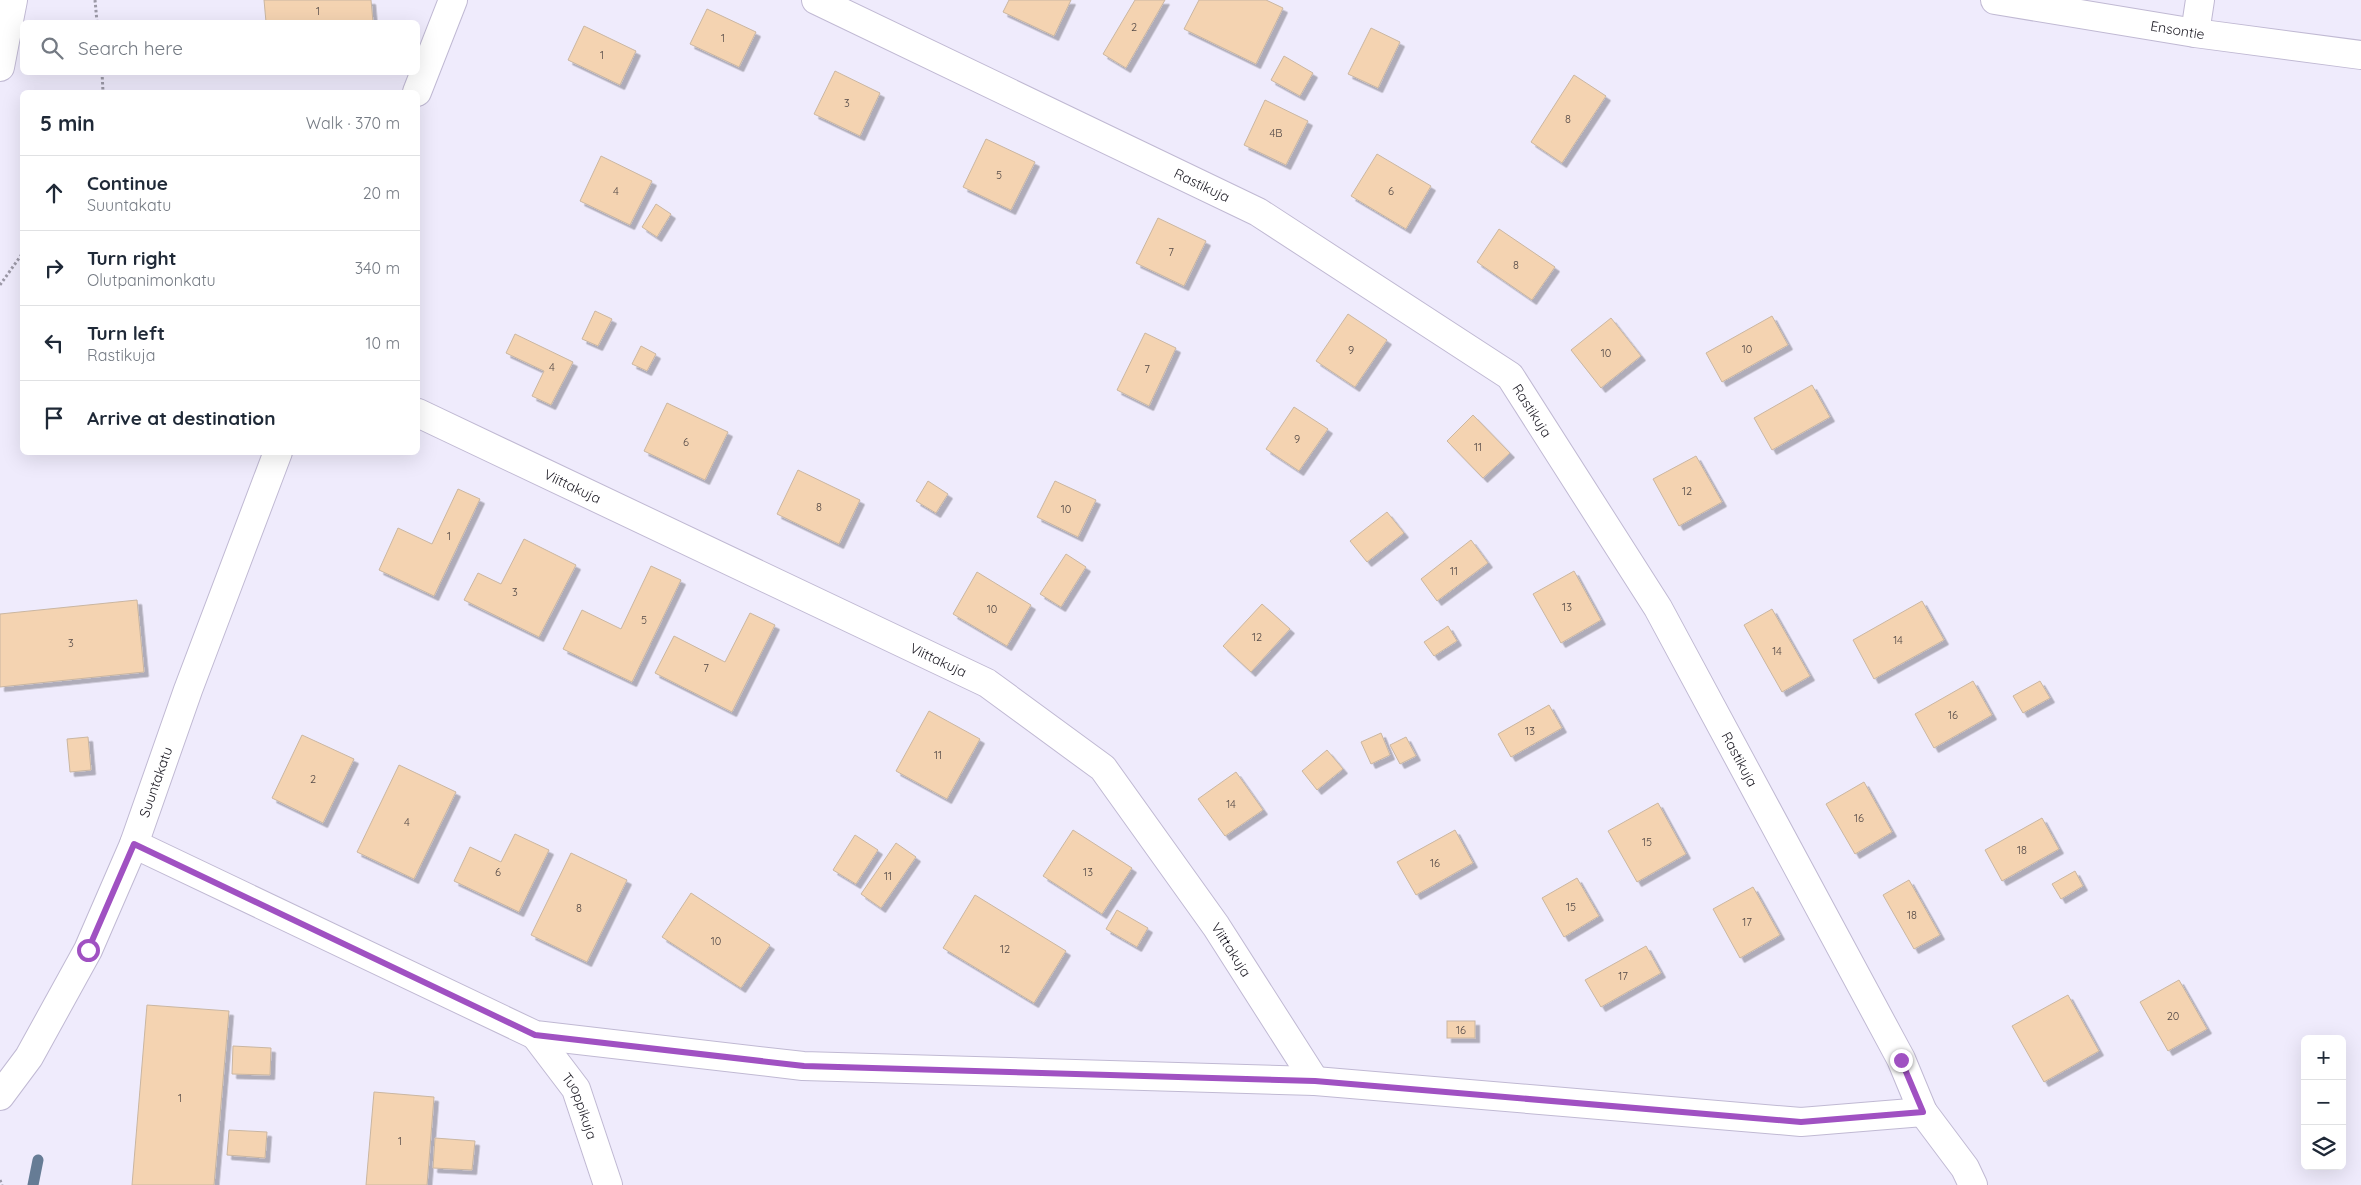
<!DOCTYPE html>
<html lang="en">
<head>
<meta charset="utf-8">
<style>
	body { margin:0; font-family:Quicksand,sans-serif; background:#f2f2f3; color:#1f2937 }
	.controls { position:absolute; right:15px; bottom:15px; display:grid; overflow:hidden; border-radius:8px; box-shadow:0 5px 20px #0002 }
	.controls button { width:45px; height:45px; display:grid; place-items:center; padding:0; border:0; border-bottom:1px solid #e0e1e3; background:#fff; color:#1f2937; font:25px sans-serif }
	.stop { position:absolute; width:15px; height:15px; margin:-11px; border:4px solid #a051c2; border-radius:50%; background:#fff }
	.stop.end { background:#a051c2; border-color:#fff; box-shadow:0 1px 5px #0008 }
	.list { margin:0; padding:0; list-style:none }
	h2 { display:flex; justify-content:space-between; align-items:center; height:65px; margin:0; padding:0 20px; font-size:21px }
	h2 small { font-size:16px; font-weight:400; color:#747a83 }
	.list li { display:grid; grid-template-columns:32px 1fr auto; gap:15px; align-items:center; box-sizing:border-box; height:75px; padding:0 20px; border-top:1px solid #e0e1e3 }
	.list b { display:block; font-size:19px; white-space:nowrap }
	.list p { margin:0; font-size:16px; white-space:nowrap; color:#747a83 }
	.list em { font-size:16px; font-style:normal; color:#747a83 }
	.icon { flex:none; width:28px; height:28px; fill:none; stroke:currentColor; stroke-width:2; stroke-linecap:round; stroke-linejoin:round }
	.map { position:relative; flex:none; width:2361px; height:1185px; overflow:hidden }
	.search { position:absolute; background:#fff; box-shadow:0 5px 20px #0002; left:20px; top:20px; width:400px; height:55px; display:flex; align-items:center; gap:12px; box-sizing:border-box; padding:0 18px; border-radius:8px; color:#747a83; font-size:19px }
	.panel { position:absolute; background:#fff; box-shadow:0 5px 20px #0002; left:20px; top:90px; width:400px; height:365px; border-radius:8px }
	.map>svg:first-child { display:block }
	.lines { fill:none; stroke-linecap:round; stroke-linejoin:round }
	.stream { stroke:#667c95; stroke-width:11 }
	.building { fill:#f4d3b1; stroke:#cab6a1; filter:url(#shadow) }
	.minor-casing { stroke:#c0b9d3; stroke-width:30 }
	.path { stroke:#9c99a7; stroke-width:3; stroke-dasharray:2.5 2.5; stroke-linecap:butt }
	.minor { stroke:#fff; stroke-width:28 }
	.route { stroke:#a051c2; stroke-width:6 }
	.labels { text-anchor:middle; stroke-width:5; stroke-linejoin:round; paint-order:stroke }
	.number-label { font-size:11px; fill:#534947 }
	.street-label { font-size:14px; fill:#1d1b24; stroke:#fbfbfb }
</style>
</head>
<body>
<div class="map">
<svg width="2361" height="1185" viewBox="0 0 2361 1185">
	<defs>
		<filter id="shadow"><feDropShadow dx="4.5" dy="4.5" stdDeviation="0" flood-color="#0004"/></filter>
	</defs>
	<rect width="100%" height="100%" fill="#efebfc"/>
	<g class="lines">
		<path class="stream" d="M33,1185l5,-25"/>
	</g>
	<g class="building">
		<path d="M264,0h107l2,22h-107z"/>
		<path d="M1009,0h62l-17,36 -51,-24z"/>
		<path d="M1135,0h30l-39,68 -23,-14z"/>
		<path d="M1199,0h67l17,8 -27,56 -72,-35z"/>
		<path d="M707,9l49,23 -17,35 -49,-23z"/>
		<path d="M584,26l52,25 -16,34 -52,-25z"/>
		<path d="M1371,28l29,14 -22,46 -30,-14z"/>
		<path d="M1284,56l29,17 -13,23 -29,-16z"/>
		<path d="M835,71l45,22 -20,43 -46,-22z"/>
		<path d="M1574,75l32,21 -44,67 -31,-21z"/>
		<path d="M1265,100l43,21 -22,44 -42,-20z"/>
		<path d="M986,139l49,23 -24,48 -48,-23z"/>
		<path d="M1377,154l54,32 -25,43 -55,-33z"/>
		<path d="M601,156l51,25 -22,44 -50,-24z"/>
		<path d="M656,204l15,10 -14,23 -15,-10z"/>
		<path d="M1158,218l48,23 -22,45 -48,-23z"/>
		<path d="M1499,229l56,38 -23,33 -55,-38z"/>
		<path d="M595,311l17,8 -14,27 -16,-7z"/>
		<path d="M1348,314l39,26 -32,47 -39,-26z"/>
		<path d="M1772,316l16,29 -66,37 -16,-29z"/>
		<path d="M1611,318l30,38 -40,32 -30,-38z"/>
		<path d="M1145,333l31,15 -27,58 -32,-16z"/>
		<path d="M515,334l58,28 -22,43 -19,-9 12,-25 -38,-18z"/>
		<path d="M641,346l15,8 -9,17 -15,-7z"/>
		<path d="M1812,385l18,32 -58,33 -18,-32z"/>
		<path d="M667,403l61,29 -23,48 -61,-29z"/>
		<path d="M1294,407l34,22 -29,42 -33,-22z"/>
		<path d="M1473,415l37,38 -27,25 -36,-37z"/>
		<path d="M1696,456l26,46 -43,24 -26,-47z"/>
		<path d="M798,470l62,30 -21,44 -62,-30z"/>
		<path d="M928,481l20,13 -12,19 -20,-12z"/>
		<path d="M1055,481l41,19 -18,37 -41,-20z"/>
		<path d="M458,489l22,10 -46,97 -55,-26 19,-42 34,16z"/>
		<path d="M1387,512l17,21 -37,29 -17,-21z"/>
		<path d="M524,539l52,26 -37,72 -75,-37 14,-27 23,11z"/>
		<path d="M1471,540l17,23 -51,38 -16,-22z"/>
		<path d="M1066,554l20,13 -25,40 -21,-13z"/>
		<path d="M651,566l30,14 -49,102 -69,-33 19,-39 39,19z"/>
		<path d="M1574,571l27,49 -40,23 -28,-49z"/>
		<path d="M977,572l54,33 -24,41 -54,-32z"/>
		<path d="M137,600l7,72 -144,15v-73z"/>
		<path d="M1922,601l22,39 -70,39 -21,-39z"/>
		<path d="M1262,604l28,25 -39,43 -28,-26z"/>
		<path d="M1772,609l38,67 -28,16 -38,-67z"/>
		<path d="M750,613l25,12 -43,87 -77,-39 19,-37 51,26z"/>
		<path d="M1448,626l9,15 -23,15 -10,-14z"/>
		<path d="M1973,681l19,34 -58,33 -19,-34z"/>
		<path d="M2040,681l10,17 -27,15 -10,-17z"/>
		<path d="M1549,705l13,23 -51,29 -13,-23z"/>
		<path d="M929,711l51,28 -33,60 -51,-28z"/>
		<path d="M1381,733l9,22 -19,9 -10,-22z"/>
		<path d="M302,735l52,24 -31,64 -51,-25z"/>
		<path d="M88,737l3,33 -21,2 -3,-33z"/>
		<path d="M1406,737l10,19 -16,8 -10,-19z"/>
		<path d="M1327,750l16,19 -26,21 -15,-19z"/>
		<path d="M399,765l57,27 -42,87 -57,-27z"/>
		<path d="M1236,772l27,38 -38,26 -27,-37z"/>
		<path d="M1864,782l28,50 -37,22 -29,-50z"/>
		<path d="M1658,803l28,51 -49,28 -29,-51z"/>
		<path d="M2042,818l17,31 -57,32 -17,-31z"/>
		<path d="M1073,830l59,38 -30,46 -59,-38z"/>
		<path d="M1455,830l18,33 -57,32 -19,-33z"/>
		<path d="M515,834l34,16 -30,62 -65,-31 16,-34 31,15z"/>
		<path d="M855,835l23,15 -22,34 -23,-14z"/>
		<path d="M896,843l20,14 -35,51 -20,-14z"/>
		<path d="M571,853l56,27 -40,82 -56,-27z"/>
		<path d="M2075,871l8,15 -22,13 -9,-15z"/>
		<path d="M1577,878l22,38 -35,21 -22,-39z"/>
		<path d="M1909,880l31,55 -26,14 -31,-54z"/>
		<path d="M1753,887l27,48 -40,23 -27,-49z"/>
		<path d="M691,893l79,52 -29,43 -79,-51z"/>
		<path d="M975,895l91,56 -32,52 -91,-55z"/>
		<path d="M1117,910l31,18 -11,19 -31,-18z"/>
		<path d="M1646,946l15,27 -60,34 -16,-27z"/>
		<path d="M2179,980l28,49 -39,22 -28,-49z"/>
		<path d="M2068,995l31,56 -55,31 -32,-56z"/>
		<path d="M147,1005l82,6 -15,174h-82z"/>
		<rect x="1447" y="1021" width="28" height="17"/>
		<path d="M233,1046l38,2 -1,27 -38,-1z"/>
		<path d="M374,1092l60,5 -7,88h-61z"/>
		<path d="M229,1130l38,2 -2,26 -38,-3z"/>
		<path d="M435,1138l40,3 -3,29 -39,-2z"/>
	</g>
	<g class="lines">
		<g class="minor-casing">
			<g id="minor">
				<path id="s1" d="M816,0l442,212 252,164 148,232 243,451 22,53 42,56 8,17"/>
				<path id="s2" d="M1995,0l200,33 166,22"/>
				<path d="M2195,33l5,-33"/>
				<path d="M0,67l13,-67"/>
				<path d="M417,92l36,-92"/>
				<path id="s3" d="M418,413l569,270 116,85 113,158 99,155"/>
				<path d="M134,844l401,191 268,31 512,15 486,41 122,-10"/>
				<path id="s4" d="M535,1035l41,54 32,96"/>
				<path id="s5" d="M0,1096l29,-39 59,-107 46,-106 54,-154 90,-238"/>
			</g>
		</g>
		<g class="path">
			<path d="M95,0l2,22"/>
			<path d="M102,72l1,20"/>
			<path d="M0,285l22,-31"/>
			<path d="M0,1180l2,5"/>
		</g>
		<use href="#minor" class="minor"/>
	</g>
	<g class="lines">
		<path class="route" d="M88,950l46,-106 401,191 269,31 511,15 486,41 122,-10 -22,-52"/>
	</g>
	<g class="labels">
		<g class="number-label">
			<text x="318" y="15">1</text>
			<text x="1134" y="31">2</text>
			<text x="723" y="42">1</text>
			<text x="602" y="59">1</text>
			<text x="847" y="107">3</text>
			<text x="1568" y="123">8</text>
			<text x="1276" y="137">4B</text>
			<text x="999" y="179">5</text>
			<text x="616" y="195">4</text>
			<text x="1391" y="195">6</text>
			<text x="1171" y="256">7</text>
			<text x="1516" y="269">8</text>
			<text x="1747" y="353">10</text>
			<text x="1351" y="354">9</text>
			<text x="1606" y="357">10</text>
			<text x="552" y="371">4</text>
			<text x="1147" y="373">7</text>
			<text x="1297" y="443">9</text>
			<text x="686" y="446">6</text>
			<text x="1478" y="451">11</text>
			<text x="1687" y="495">12</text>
			<text x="819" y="511">8</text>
			<text x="1066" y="513">10</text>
			<text x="449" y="540">1</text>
			<text x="1454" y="575">11</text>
			<text x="515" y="596">3</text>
			<text x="1567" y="611">13</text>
			<text x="992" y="613">10</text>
			<text x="644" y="624">5</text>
			<text x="1257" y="641">12</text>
			<text x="1898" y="644">14</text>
			<text x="71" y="647">3</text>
			<text x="1777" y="655">14</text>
			<text x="706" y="672">7</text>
			<text x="1953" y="719">16</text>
			<text x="1530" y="735">13</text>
			<text x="938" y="759">11</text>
			<text x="313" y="783">2</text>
			<text x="1231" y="808">14</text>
			<text x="1859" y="822">16</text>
			<text x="407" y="826">4</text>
			<text x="1647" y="846">15</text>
			<text x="2022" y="854">18</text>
			<text x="1435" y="867">16</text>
			<text x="498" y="876">6</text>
			<text x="1088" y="876">13</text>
			<text x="888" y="880">11</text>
			<text x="1571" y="911">15</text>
			<text x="579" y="912">8</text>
			<text x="1912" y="919">18</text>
			<text x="1747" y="926">17</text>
			<text x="716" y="945">10</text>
			<text x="1005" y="953">12</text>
			<text x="1623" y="980">17</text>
			<text x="2173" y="1020">20</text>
			<text x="1461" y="1034">16</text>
			<text x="180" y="1102">1</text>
			<text x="400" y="1145">1</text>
		</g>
		<g class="street-label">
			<text dy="5" stroke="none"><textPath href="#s2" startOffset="185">Ensontie</textPath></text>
			<text dy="5" stroke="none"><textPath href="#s1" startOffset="428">Rastikuja</textPath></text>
			<text dy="5" stroke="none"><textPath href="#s1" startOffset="832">Rastikuja</textPath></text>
			<text dy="5" stroke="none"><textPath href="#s3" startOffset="171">Viittakuja</textPath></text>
			<text dy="5" stroke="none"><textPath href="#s3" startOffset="576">Viittakuja</textPath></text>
			<text dy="5" stroke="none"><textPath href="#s1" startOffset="1238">Rastikuja</textPath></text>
			<text dy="5" stroke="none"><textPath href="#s5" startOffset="352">Suuntakatu</textPath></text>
			<text dy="5" stroke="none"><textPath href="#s3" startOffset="996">Viittakuja</textPath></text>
			<text dy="5" stroke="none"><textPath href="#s4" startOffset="85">Tuoppikuja</textPath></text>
		</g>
	</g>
</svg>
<div class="controls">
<button>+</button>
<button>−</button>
<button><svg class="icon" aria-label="layers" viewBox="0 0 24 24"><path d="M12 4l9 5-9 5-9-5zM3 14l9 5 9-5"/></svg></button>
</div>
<div class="stop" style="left:88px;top:950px"></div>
<div class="stop end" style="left:1901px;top:1060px"></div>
<div class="search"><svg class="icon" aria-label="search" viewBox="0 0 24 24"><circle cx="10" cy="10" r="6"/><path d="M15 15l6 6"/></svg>Search here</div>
<section class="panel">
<h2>5 min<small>Walk · 370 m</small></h2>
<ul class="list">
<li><svg class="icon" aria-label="ahead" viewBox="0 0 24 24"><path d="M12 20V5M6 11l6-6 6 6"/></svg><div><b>Continue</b><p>Suuntakatu</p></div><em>20 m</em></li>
<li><svg class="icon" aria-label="right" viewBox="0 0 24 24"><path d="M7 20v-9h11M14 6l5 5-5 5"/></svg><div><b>Turn right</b><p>Olutpanimonkatu</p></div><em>340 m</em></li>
<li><svg class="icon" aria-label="left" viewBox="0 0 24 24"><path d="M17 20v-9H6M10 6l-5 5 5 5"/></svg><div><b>Turn left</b><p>Rastikuja</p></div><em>10 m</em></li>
<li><svg class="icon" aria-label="arrive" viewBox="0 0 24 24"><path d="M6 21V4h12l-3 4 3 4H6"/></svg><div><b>Arrive at destination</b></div></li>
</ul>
</section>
</div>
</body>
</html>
